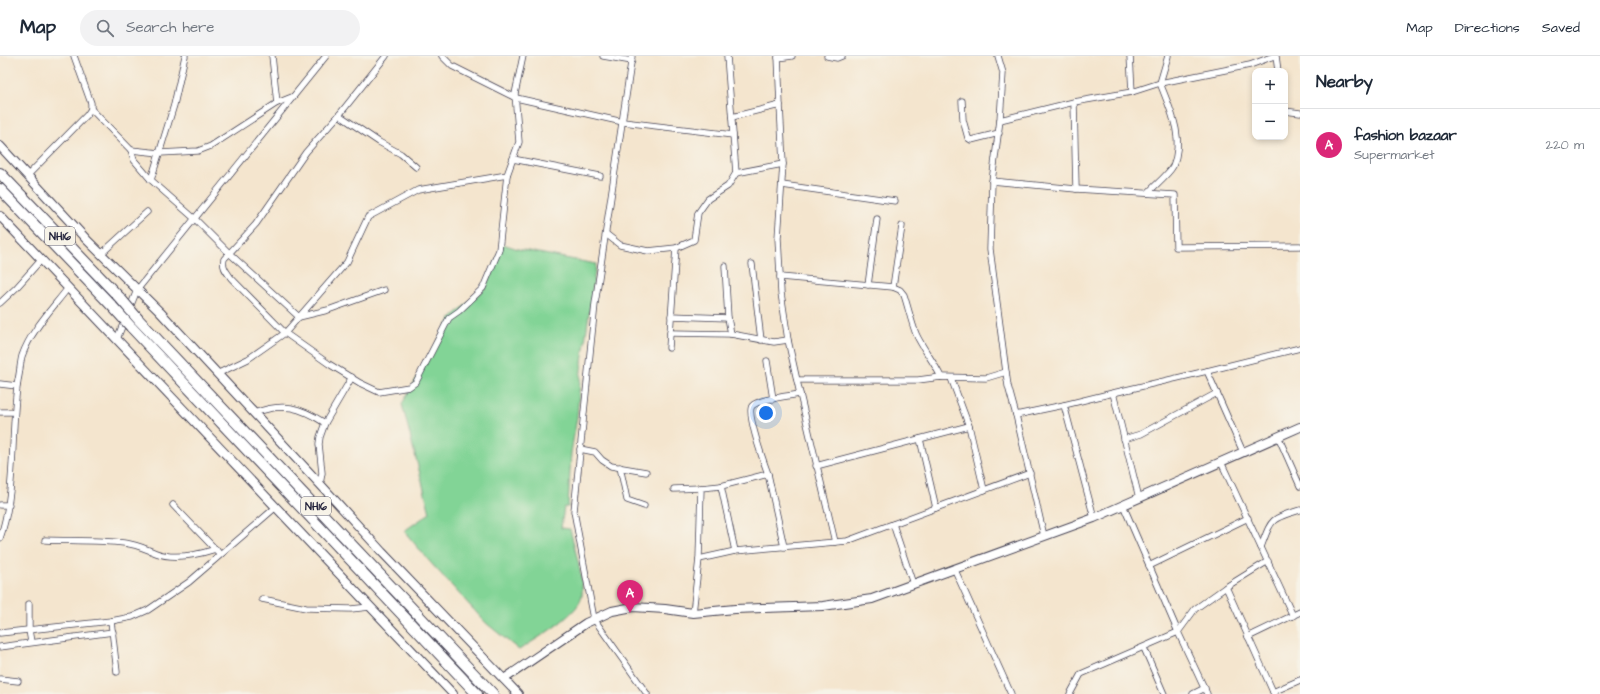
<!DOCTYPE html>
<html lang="en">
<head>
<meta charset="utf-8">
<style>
	body { margin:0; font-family:"Architects Daughter",sans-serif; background:#f2f2f3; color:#1f2937 }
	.controls { position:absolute; right:12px; top:12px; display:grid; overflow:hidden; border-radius:8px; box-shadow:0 2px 6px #0003 }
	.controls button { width:36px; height:36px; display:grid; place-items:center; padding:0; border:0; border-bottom:1px solid #e0e1e3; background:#fff; color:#1f2937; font:20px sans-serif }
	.you { position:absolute; left:766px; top:357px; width:14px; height:14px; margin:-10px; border:3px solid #fff; border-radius:50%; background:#1a73e8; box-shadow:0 0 0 6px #1a73e833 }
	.badge { display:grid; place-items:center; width:26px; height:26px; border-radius:50%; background:#db2777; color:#fff; font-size:13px; font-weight:700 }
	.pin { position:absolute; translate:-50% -33px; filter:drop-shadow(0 1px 2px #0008) }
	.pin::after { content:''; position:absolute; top:21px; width:14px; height:12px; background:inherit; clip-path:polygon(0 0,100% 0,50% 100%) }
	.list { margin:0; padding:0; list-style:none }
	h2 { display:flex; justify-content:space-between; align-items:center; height:52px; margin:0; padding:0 16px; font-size:17px }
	h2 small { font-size:13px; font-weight:400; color:#747a83 }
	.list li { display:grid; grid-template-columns:26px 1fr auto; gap:12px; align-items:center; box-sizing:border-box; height:72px; padding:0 16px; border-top:1px solid #e0e1e3 }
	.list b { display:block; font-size:15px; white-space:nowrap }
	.list p { margin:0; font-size:13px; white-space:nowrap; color:#747a83 }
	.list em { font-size:13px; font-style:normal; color:#747a83 }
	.icon { flex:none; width:22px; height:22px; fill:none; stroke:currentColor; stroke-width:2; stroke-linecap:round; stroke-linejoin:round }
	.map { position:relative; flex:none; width:1300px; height:638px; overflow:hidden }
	header { display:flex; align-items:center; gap:24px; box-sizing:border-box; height:56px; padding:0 20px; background:#fff; border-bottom:1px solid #e0e1e3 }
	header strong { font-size:19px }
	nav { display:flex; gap:22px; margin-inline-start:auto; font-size:14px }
	.search { width:280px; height:36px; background:#f2f2f3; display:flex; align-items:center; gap:10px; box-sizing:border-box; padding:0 14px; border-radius:22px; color:#747a83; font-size:15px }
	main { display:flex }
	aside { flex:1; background:#fff }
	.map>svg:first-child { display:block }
	.green { fill:#82d496; stroke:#527b68 }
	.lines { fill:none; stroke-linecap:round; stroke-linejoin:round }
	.street-casing { stroke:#423f51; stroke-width:7 }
	.secondary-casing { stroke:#423f51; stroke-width:10 }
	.highway-casing { stroke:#423f51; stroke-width:12 }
	.street { stroke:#fff; stroke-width:5.5 }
	.secondary { stroke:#fff; stroke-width:8 }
	.highway { stroke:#fff; stroke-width:10 }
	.highway-bridge-casing { stroke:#423f51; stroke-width:12; stroke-linecap:butt }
	.highway-bridge { stroke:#fff; stroke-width:10 }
	.labels { text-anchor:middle; stroke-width:3; stroke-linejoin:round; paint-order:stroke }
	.shield { fill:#f7f3e8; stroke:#62616f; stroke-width:1 }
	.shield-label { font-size:11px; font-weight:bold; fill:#22223b }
</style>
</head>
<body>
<header>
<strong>Map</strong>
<div class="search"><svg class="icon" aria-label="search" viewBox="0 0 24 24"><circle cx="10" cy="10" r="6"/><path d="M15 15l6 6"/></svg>Search here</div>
<nav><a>Map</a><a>Directions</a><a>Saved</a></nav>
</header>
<main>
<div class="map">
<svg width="1300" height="638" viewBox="0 0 1300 638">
	<rect width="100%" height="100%" fill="#f7f3e8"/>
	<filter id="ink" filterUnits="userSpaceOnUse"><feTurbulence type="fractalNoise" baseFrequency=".025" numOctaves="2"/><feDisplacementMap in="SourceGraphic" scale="8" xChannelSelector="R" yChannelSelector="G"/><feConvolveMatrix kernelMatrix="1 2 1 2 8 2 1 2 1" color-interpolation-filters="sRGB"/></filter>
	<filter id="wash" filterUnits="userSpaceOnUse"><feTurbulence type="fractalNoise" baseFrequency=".012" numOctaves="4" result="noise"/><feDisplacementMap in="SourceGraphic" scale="16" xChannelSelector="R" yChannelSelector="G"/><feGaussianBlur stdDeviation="0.9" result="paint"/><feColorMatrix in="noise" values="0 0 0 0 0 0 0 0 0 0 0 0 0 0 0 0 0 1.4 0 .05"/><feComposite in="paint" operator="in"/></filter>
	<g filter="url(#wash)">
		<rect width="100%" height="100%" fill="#f4e5ce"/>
		<path class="green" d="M503,188l15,5 78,15 -15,106 -4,47 -6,36 -3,54h-4l-3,21 9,1c4,17 14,50 12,66 -1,19 -48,45 -63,55l-33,-27 -56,-61 -26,-31 26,-18 -28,-109 49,-86 34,-30z"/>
	</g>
	<g filter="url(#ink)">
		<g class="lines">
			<g class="street-casing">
				<g id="street">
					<path d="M272,0l5,47"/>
					<path d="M386,0l-47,59 -33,37 -50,72 -32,35c-2,8 2,12 7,19l54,55 44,31 31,19 19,9 30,-5 7,-5 33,-64 10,-7 24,-23 16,-38 8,-75"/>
					<path d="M442,0l10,10 64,32 107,24 110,13"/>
					<path d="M603,0l29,5"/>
					<path d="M632,0l-37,248 -21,207 20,108 53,75"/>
					<path d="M778,0l2,49"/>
					<path d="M827,0l10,2 5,-2"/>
					<path d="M998,0l5,17 -3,47 74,-18"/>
					<path d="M1130,0l2,36"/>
					<path d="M1276,0l2,15"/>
					<path d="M778,2l14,-2"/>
					<path d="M962,45l1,19 5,18 3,2 28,-7"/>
					<path d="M91,53l40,41 3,10 17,20 44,39 34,34 70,64 29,-7 56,-20"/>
					<path d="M1285,55l15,2"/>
					<path d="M339,59l40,27 22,12 15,13"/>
					<path d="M732,61l48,-12 3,59"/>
					<path d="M1000,64l-8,61 -2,68 16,123"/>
					<path d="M131,94l29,3 38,-2 13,-5 66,-43 15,-6"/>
					<path d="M513,103l87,17"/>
					<path d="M736,117l47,-9 -5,74 3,55 7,47 12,54 35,148"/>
					<path d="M28,119l59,-60 4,-6v-6l-17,-47"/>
					<path d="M151,124l23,-75 11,-49"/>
					<path d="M992,125l84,8 99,6 1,52 124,-1"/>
					<path d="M782,129l113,16"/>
					<path d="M1076,133l-2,-87 58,-10 28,-9 90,-18 24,-9"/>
					<path d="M1148,137c6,-7 21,-19 25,-27 12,-28 -3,-57 -13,-83l8,-27"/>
					<path d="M606,178l14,11 28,6 28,-3 18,-8 4,-27 10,-14 20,-13 8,-13 -9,-117"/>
					<path d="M101,198l46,-42"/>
					<path d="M752,208l9,76"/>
					<path d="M725,210l3,52 3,16"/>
					<path d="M780,221l113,10 7,3 4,5c4,12 7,26 12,39 7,15 18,28 25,43"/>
					<path d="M868,229l9,-66"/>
					<path d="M893,231l9,-61"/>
					<path d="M0,247l16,-15 26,-29"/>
					<path d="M129,254l8,-20 189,-234"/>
					<path d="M671,260l57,2"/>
					<path d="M670,277l61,1 43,8 14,-2"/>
					<path d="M117,283l8,-20"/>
					<path d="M669,292l7,-100"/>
					<path d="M767,305l6,38"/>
					<path d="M217,318l31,-15 37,-26 62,-71 21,-45 50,-27 89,-15 12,-33 -4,-48 8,-38"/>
					<path d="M951,322l18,48 15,64"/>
					<path d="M797,324h121l23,-3 45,1 20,-6 2,14 8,29"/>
					<path d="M0,328l17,2"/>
					<path d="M0,356h14"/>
					<path d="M254,357c29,-11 46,-6 71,10"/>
					<path d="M1278,380l22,50"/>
					<path d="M920,383l16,69"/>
					<path d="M1124,383l17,-5 76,-41"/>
					<path d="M580,393l15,3 7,8 9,6 35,6"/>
					<path d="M1243,396l-36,-81 93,-23"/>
					<path d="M1221,406l72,154"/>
					<path d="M816,410l153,-40"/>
					<path d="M620,411l7,33 17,6"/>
					<path d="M768,418c-4,-11 -22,-61 -16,-68 6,-7 38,-10 48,-12"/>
					<path d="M320,428l2,-11 -3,-29 1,-7 5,-14 27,-46"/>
					<path d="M721,430l47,-12 16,73"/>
					<path d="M674,433l27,-1"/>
					<path d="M1139,442l-26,-105 94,-22"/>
					<path d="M0,449h9"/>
					<path d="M173,449l45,47"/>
					<path d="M1123,449l55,127 29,62"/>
					<path d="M1094,462l-30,-113 49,-12"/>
					<path d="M893,468l20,60"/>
					<path d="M1044,480l-28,-121 48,-10"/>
					<path d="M0,482c17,-48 10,-107 18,-158 2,-8 2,-16 4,-24 9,-26 30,-47 46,-68"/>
					<path d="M45,484c26,1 53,0 79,3 15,2 19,5 32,10 18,7 41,2 60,-4"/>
					<path d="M1261,491c11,-29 9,-28 39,-37"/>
					<path d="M699,503l36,-8 112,-10 183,-68"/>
					<path d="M1149,510l99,-48"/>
					<path d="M954,512l57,126"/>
					<path d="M1226,531l42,-26"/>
					<path d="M262,543l44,9 45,1 19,-2"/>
					<path d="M29,548v26l2,12"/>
					<path d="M693,557l6,-54 2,-71 20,-2 14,65"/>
					<path d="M111,565l6,51"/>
					<path d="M0,577l111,-12 21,-4 16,-7 41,-28 87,-75"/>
					<path d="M1248,581l52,-25"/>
					<path d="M0,591l113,-15"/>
					<path d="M1144,592l20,46"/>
					<path d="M0,623l18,2"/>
					<path d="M1273,636l27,-12"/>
					<path d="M1070,638l11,-20 97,-42 17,-23 31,-22 48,107"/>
					<path d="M1193,638l12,-6"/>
				</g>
			</g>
			<g class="secondary-casing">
				<g id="secondary">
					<path d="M0,90l87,94 73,72 160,172 62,68 136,142"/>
					<path d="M0,160l453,478"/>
					<path d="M504,623l82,-56 26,-12 21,-4 32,2 28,4 42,-4 88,-3 49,-7 222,-81 206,-91"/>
				</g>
			</g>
			<g class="highway-casing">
				<g id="highway">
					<path d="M0,117l120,125"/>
					<path d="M0,133l112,117"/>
					<path d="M138,263l355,375"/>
					<path d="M131,271l346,367"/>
				</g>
			</g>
			<use href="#street" class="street"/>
			<use href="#secondary" class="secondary"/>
			<use href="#highway" class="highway"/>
			<g class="highway-bridge-casing">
				<g id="highway-bridge">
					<path d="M120,242l18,21"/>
					<path d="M112,250l19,21"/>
				</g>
			</g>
			<use href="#highway-bridge" class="highway-bridge"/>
		</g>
	</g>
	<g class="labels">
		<g class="shield">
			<rect x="45" y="171" width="30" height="18" rx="3"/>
			<rect x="301" y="441" width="30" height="18" rx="3"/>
		</g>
		<g class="shield-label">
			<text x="60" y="184">NH16</text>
			<text x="316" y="454">NH16</text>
		</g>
	</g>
</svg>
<div class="controls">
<button>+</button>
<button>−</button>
</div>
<div class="you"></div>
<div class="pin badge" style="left:630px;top:557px">A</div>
</div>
<aside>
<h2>Nearby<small></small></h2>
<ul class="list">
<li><span class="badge">A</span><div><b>fashion bazaar</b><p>Supermarket</p></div><em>220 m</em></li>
</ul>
</aside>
</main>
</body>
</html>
